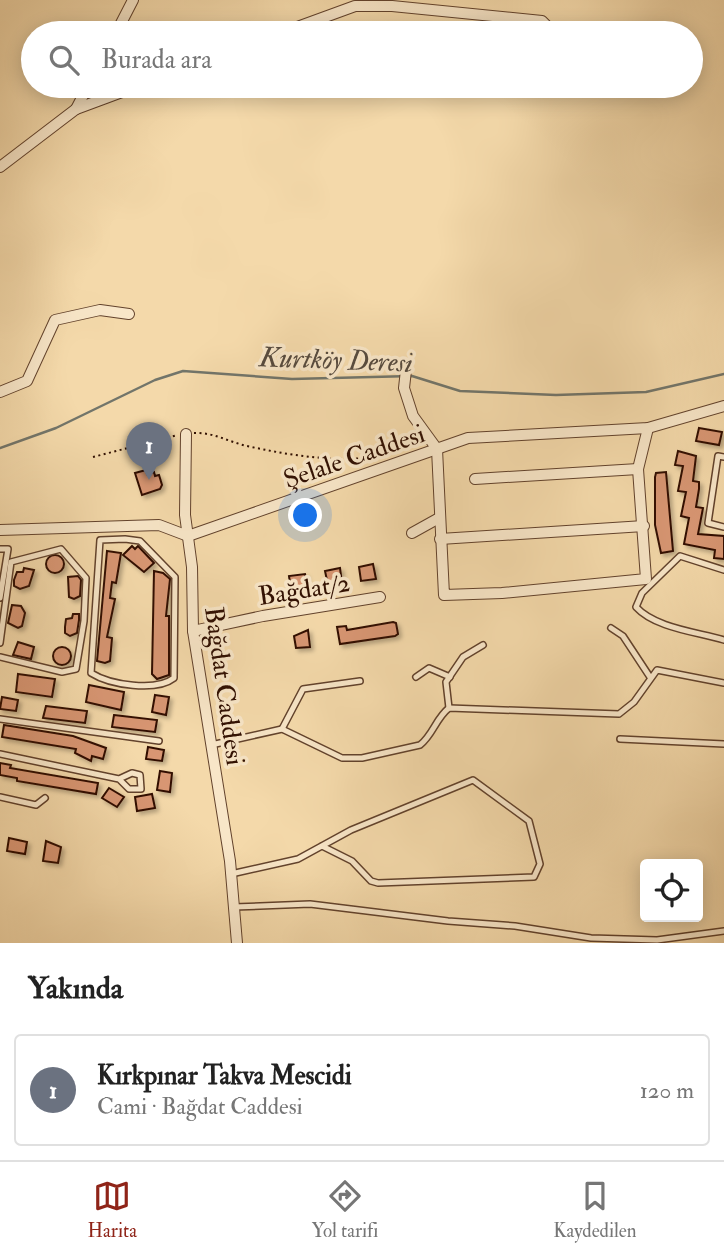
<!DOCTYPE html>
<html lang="tr">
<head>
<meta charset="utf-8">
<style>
	body { margin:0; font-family:"IM FELL Double Pica",serif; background:#f6f6f6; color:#222 }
	.controls { position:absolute; right:21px; bottom:21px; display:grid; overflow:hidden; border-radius:7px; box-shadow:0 4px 18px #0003 }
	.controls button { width:63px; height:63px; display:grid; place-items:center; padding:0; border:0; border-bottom:2px solid #e0e0e0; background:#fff; color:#222; font:35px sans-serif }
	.you { position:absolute; left:306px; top:516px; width:24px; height:24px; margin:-18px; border:5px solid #fff; border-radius:50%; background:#1a73e8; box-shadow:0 0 0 10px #1a73e833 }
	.badge { display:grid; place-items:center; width:46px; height:46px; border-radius:50%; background:#8f2418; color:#fff; font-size:23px; font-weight:700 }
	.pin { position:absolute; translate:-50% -58px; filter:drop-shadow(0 2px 4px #0008) }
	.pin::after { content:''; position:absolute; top:37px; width:24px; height:21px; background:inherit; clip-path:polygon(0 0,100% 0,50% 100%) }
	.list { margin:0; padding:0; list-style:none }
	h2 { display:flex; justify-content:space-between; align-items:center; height:91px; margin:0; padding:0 28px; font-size:30px }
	h2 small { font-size:23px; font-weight:400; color:#767676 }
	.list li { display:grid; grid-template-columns:46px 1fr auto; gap:21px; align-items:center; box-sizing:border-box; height:112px; margin:0 14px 14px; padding:0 14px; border:2px solid #e0e0e0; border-radius:7px }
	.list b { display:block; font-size:26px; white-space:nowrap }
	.list p { margin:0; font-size:23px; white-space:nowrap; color:#767676 }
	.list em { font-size:23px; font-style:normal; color:#767676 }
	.icon { flex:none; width:38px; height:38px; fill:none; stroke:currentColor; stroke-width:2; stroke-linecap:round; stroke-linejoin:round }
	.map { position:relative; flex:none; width:724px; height:943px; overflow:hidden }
	.search { position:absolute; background:#fff; box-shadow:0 4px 18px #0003; left:21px; right:21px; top:21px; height:77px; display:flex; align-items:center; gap:18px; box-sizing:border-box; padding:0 24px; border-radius:38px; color:#767676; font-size:26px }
	.sheet { height:217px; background:#fff }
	nav { display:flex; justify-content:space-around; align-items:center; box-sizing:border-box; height:98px; border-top:2px solid #e0e0e0; background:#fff; font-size:19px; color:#767676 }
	nav a { display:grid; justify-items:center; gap:4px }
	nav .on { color:#8f2418 }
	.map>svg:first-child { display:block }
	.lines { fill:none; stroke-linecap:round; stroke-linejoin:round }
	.stream { stroke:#72756a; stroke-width:2.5 }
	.building { fill:#d89673; stroke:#311002; stroke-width:2; filter:url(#shadow) }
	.service-casing { stroke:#62422c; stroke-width:8 }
	.minor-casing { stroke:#62422c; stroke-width:12 }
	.path { stroke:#311002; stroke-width:2; stroke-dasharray:2 3.5; stroke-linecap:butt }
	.service { stroke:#f8e6c8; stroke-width:5 }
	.minor { stroke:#f8e6c8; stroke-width:10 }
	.labels { text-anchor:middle; stroke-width:7; stroke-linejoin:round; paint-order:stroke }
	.street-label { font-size:26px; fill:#311002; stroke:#f8e6c8 }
	.water-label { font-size:28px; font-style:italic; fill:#574b3f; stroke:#f8e6c8 }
</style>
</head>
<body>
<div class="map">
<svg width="724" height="943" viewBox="0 0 724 943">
	<defs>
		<filter id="shadow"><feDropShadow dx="3" dy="3" stdDeviation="2" flood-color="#0004"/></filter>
	</defs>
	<rect width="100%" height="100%" fill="#f4d9aa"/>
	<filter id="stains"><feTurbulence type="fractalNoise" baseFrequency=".00286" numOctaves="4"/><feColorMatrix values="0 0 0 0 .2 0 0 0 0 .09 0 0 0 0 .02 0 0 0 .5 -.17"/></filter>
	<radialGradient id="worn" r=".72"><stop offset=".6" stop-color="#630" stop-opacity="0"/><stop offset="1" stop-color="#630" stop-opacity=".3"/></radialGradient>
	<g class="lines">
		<path class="stream" d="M0,448l56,-20 99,-48 28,-9 109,8 120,-3 48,15 96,4 90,-3 78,-18"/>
	</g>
	<g class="building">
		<path d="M699,428l23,4 -3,13 -23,-4z"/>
		<path d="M678,451l18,5 -3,25 6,1v7l-3,18 7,1 -5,26 26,2v23l-10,-1 1,-8 -31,-6 5,-26 -8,-2 5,-24 -8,-1 5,-25 -8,-1z"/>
		<path d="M146,470l1,4 7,-2 1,4 4,-1 3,10 -2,4 -18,6 -7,-22z"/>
		<path d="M666,472l7,79 -12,2 -6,-28v-48l1,-4z"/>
		<path d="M132,546l3,3 3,-3 16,17 -10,9 -21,-17z"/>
		<path d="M107,551l14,2 -5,30 -4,-1 -2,16 5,1 -8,38 5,1 -2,23 -5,2 -8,-2z"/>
		<circle cx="55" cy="564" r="9"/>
		<path d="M373,564l3,15 -15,2 -2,-14z"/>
		<path d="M24,568l10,2 -5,16 -9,3 -6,-3v-6l3,-8h6z"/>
		<path d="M340,568l2,15 -14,2 -3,-14z"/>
		<path d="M154,571l9,2 7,6 -4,37h3v59l-12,4 -5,-5z"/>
		<path d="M305,574l3,15 -17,1 -2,-14z"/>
		<path d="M78,576l3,4 -1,16 -6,3 -5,-2 -1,-20z"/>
		<path d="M12,605l9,1 4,7 -3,13 -4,2 -10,-5z"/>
		<path d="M73,614h6v6l-2,13 -7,3 -5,-3v-6l1,-8 6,-1z"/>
		<path d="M393,622l3,1 2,11 -3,2 -55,8 -3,-17 9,-1 1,4z"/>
		<path d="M308,630l2,17 -14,1 -2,-12z"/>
		<path d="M18,642l16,5 -3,12 -18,-4z"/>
		<circle cx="62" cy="656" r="9"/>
		<path d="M18,674l37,5 -3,18 -36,-5z"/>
		<path d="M89,685l35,7 -3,18 -35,-8z"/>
		<path d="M155,695l14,2 -3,18 -14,-3z"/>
		<path d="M2,697l16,3 -2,11 -16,-2z"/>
		<path d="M46,706l41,5 -2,12 -42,-5z"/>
		<path d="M114,715l43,5 -2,12 -43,-5z"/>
		<path d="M4,725l69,11 33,12 -3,11 -11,-3 -1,5 -16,-8 1,-4 -74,-12z"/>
		<path d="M148,747l16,3 -2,11 -16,-2z"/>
		<path d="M0,763l11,2 -1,3 88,15 -2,11 -79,-13v-3l-17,-3z"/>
		<path d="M160,771l12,2 -2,19 -13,-2z"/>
		<path d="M109,788l15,9 -7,10 -15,-9z"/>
		<path d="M152,794l3,14 -18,3 -2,-14z"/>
		<path d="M9,838l18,4 -2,12 -18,-3z"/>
		<path d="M46,841l15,6 -3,16 -15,-2z"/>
	</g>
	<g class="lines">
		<g class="service-casing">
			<g id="service">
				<path d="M724,457l-6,-1 -10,67 16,4"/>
				<path d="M125,539l15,2 35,36 -1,101c-18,14 -64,7 -83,-5l9,-133z"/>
				<path d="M0,549h8l-8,49"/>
				<path d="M724,570l-44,-14 -38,37 -6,14c19,21 61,25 88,33"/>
				<path d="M611,628l12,8 27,41"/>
				<path d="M0,643l11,-81 50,-13 25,29 -2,43 -8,48 -14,3 -62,-15"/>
				<path d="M416,677l13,-9 21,9"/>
				<path d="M449,708l-3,-26 17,-25 20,-12"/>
				<path d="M0,719l159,22"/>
				<path d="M282,729l21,-40 57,-8"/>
				<path d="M620,739l104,5"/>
				<path d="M211,745l71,-16 60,29h20l58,-13c13,-10 16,-27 29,-37l170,6 15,-12 23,-32 67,13"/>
				<path d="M0,754l119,25 10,10h12l-1,-14 -8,-2 -13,6"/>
				<path d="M0,797l36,8 9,-7"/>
				<path d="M231,874l67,-15 53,-29 122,-50 56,41 11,43 -6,13 -156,6 -7,-2 -19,-20 -30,-15"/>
				<path d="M234,907l76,-3 138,17 67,5 76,12 66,2 67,-9"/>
			</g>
		</g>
		<g class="minor-casing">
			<g id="minor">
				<path d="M116,33l17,-33"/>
				<path d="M281,33l74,-27h37l150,15 4,4"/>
				<path d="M76,109l62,-23"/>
				<path d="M0,167l76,-58 12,-23"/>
				<path d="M406,370l-2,18 9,28 24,33 7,146 58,-2 144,-14 -8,-110 10,-41"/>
				<path d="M0,392l27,-11 28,-61 45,-10 29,4"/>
				<path d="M186,434l-1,81 7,52 1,64 37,230 7,82"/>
				<path d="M475,479l163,-10"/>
				<path d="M0,530l159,-5 29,11 280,-98 180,-10 76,-22"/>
				<path d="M412,533l27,-15"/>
				<path d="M440,539l204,-13"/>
				<path d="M193,631l70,-15 117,-19"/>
			</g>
		</g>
		<g class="path">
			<path d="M194,433c19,-1 35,9 53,13 46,10 90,17 137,10"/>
			<path d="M93,457l85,-22"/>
		</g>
		<use href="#service" class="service"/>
		<use href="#minor" class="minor"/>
	</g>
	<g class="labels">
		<g class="street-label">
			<text transform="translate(354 456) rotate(-19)" y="9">Şelale Caddesi</text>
			<text transform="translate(304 589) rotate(-9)" y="9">Bağdat/2</text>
			<text transform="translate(225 686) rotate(82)" y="9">Bağdat Caddesi</text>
		</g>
		<g class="water-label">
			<text transform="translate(336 359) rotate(2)" y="10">Kurtköy Deresi</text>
		</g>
	</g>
	<rect width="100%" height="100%" filter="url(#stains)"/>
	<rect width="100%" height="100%" fill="url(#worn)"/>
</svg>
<div class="controls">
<button><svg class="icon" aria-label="locate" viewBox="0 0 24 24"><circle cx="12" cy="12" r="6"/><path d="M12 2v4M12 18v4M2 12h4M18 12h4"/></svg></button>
</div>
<div class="you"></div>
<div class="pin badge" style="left:149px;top:480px;background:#6b7280">1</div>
<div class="search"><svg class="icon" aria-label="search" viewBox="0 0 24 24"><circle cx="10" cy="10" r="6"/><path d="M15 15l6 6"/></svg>Burada ara</div>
</div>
<section class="sheet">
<h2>Yakında<small></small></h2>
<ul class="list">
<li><span class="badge" style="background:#6b7280">1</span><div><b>Kırkpınar Takva Mescidi</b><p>Cami · Bağdat Caddesi</p></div><em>120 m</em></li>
</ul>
</section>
<nav>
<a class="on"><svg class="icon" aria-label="map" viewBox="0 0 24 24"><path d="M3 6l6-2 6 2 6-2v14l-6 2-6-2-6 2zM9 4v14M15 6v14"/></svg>Harita</a>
<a><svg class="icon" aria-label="directions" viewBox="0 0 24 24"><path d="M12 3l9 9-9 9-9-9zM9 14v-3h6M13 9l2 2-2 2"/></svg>Yol tarifi</a>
<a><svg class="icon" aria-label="saved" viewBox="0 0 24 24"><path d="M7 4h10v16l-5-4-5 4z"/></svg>Kaydedilen</a>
</nav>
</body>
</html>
